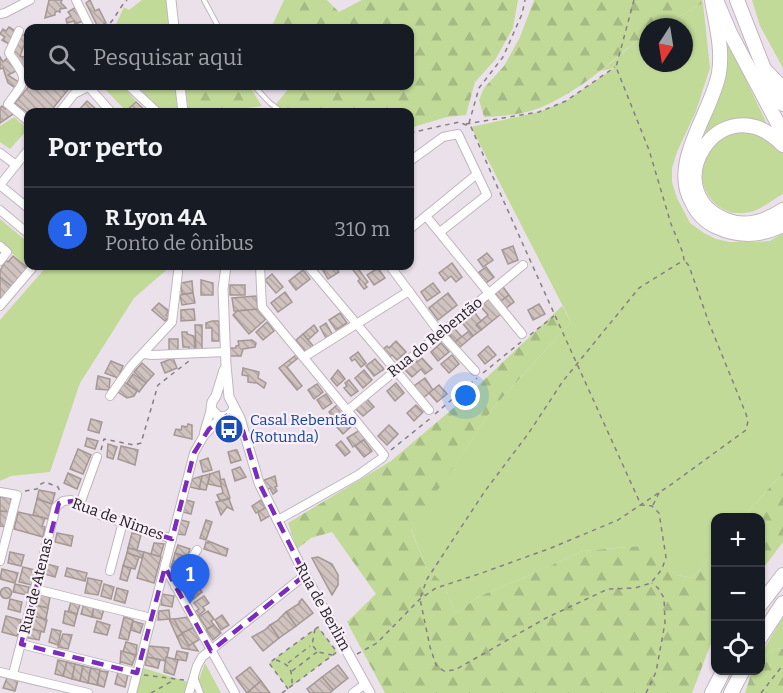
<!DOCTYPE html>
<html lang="pt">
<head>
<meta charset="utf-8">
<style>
	body { margin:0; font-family:Bitter,serif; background:#20242c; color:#f1f3f6 }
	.controls { position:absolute; right:18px; bottom:18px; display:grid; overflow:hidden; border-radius:12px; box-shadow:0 2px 4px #0004 }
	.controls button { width:54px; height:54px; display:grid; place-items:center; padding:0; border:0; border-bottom:2px solid #363941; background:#171b24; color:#f1f3f6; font:30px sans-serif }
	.compass { position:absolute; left:639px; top:18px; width:54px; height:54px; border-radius:50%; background:#171b24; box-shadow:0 2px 4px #0004; rotate:192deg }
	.you { position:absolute; left:466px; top:396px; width:21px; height:21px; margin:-15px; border:4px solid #fff; border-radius:50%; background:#1a73e8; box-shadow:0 0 0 9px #1a73e833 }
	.badge { display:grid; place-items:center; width:39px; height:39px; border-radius:50%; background:#2563eb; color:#fff; font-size:20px; font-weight:700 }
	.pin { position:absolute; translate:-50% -50px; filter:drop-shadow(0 2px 3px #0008) }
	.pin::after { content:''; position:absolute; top:32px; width:21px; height:18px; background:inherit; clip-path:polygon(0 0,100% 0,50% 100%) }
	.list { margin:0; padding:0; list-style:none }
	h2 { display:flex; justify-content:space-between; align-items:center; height:78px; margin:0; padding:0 24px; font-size:26px }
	h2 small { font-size:20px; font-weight:400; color:#9ea1a6 }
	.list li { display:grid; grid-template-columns:39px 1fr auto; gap:18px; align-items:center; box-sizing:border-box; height:84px; padding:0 24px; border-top:2px solid #363941 }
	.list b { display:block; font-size:22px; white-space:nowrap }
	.list p { margin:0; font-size:20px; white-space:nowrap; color:#9ea1a6 }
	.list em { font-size:20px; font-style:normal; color:#9ea1a6 }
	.icon { flex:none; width:33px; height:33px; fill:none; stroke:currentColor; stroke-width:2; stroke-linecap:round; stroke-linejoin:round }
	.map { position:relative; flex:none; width:783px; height:693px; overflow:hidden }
	.search { position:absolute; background:#171b24; box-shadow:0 2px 4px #0004; left:24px; top:24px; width:390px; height:66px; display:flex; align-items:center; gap:15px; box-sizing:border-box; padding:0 21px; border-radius:12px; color:#9ea1a6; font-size:22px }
	.panel { position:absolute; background:#171b24; box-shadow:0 2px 4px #0004; left:24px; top:108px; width:390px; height:162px; border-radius:12px }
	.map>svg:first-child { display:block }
	.green { fill:#c2da98 }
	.forest { fill:url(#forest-firs) }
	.building { fill:url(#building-back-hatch); stroke:#a59894; stroke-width:1.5 }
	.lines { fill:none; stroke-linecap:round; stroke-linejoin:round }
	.service-casing { stroke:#c0b6bf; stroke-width:6 }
	.pedestrian-casing { stroke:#c0b6bf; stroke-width:8 }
	.minor-casing { stroke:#c0b6bf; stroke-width:10 }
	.tertiary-casing { stroke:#c0b6bf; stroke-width:11 }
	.trunk-casing { stroke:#c0b6bf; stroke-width:16 }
	.motorway-casing { stroke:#c0b6bf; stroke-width:16 }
	.path { stroke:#857f85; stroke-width:1.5; stroke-dasharray:4.5 4.5; stroke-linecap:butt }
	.service { stroke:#fff; stroke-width:4 }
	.pedestrian { stroke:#fff; stroke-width:6 }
	.minor { stroke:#fff; stroke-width:8 }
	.tertiary { stroke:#fff; stroke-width:9 }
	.trunk { stroke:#fff; stroke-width:14 }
	.motorway { stroke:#fff; stroke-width:14 }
	.marked { fill:none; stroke:#7b2cbf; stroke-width:4.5; stroke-dasharray:12 8; stroke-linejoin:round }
	.labels { text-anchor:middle; stroke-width:4.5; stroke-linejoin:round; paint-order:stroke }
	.street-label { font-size:15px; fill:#232023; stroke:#f8eff8 }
	.transit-label { font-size:15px; fill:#164399; stroke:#f8eff8; text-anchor:start }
</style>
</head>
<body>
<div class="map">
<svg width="783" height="693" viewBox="0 0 783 693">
	<defs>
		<pattern id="forest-firs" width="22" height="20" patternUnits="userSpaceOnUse" patternTransform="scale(1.5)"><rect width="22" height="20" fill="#c2da98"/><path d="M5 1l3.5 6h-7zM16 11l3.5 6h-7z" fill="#a6bb83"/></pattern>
		<pattern id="building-back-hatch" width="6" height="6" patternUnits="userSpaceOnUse" patternTransform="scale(1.5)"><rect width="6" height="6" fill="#d0c3bf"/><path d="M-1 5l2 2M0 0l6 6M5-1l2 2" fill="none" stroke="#b2a7a4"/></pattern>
	</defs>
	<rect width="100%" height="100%" fill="#ebe1eb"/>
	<g class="green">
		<path d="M142,0h24l3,28h-61l8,-4 8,-17 5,3z"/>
		<path d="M752,0h31v68l-23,-42z"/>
		<path d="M703,3l7,65 -14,43 -19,41 -5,16v14l5,16 13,25 14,10 12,6 13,3h26l15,-1 13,-8v239l-39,45 -28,1 -1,33 -22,27 -16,-3 -38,-29 -57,5 -50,23 -54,23 -23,17 -10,-29 -19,-18 -15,-38 82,-121 78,-86 -100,-195 68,-15 27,-11 48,-33 -13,3 38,-32 9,-5v29h36v-36h-24z"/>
		<path d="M728,42l39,82c-26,-10 -39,-6 -62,9l-3,-3 20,-48z"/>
		<path d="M102,86h20l14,15 -10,10z"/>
		<path d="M137,86h39l3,26h-16z"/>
		<path d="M14,117l14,12 -18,20 -10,-7v-16z"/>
		<path d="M738,131c23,2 29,5 45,22v41c-10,5 -22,16 -33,18 -30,8 -53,-21 -48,-48 2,-10 12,-20 18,-28z"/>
		<path d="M0,219l25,21 3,-4 2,30 -2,2 -28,-26z"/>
		<path d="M47,266h124l-37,32 -54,85 -30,89 -39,4 -11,5v-161z"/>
		<path d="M783,617v32l-8,-1 -14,11v-5z"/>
		<path d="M318,627l19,25 -49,37 -19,-26z"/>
		<path d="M205,663l16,30h-21l-3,-8z"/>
		<path d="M143,668l45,14 -3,11h-49z"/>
	</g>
	<g class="forest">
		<path d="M284,0h43l12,12 23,-12h156l-5,28 -18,32 -20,22 -9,33 -19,2 -37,11v-16h-123l-11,-8 15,-18h119v-58h-135l-3,-2z"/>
		<path d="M534,0h168l1,3 -43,24h-12v7c-18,10 -32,25 -48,37 -20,16 -45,32 -69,40 -15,4 -31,5 -47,6l-5,-17 5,-12 20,-22 16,-29z"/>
		<path d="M185,86h64l13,20 -42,6h-31z"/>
		<path d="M562,306l9,16 -78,86 -82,122 15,37 19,18 10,29 23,-17 54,-23 50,-23 58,-5 37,29 16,3 22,-27v82l-23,60h-307l-38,-71 29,-28 -44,-62 -21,6 -14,11 -9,-26 103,-62 73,-62z"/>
		<path d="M783,472v70l-22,29 -1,-53 -16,-1z"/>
		<path d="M775,648l8,1v44h-38l7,-22 8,-1 1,-11z"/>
	</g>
	<g class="building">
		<path d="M49,0h13l-1,3 5,5 -6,1v4l-1,-2 -4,1v3l-10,3z"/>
		<path d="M90,0l5,11 4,-2 7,14 -8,4 -12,-24z"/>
		<path d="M76,7l7,14 -8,3 -1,-3 -7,2 -1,-4 5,-3 -3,-4z"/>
		<path d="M9,27l8,5 -8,12 -7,-4 3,-3 -5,-3 3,-5 3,2z"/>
		<path d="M20,35h8l-8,21 8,2 -5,11 -12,-10z"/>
		<path d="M0,57l3,5 5,-5 10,13 -10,5 12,8 -3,6 -9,-6 -5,-15 -3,1z"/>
		<path d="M29,86l4,3h7l3,-3h28l-21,26 -22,1 -13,-10z"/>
		<path d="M87,101l10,9 -2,2h-18z"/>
		<path d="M136,102l11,10h-5l-3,-2 -2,2h-12z"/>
		<path d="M2,106l3,3 3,-1 5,6 -13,9v-15z"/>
		<path d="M513,246l5,14 -10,4 -6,-14z"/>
		<path d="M487,253l6,7 -10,7 -5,-7z"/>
		<path d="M13,256l15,12 -16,19 -12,-10v-6l6,-11 2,2z"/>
		<path d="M452,263l10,14 -6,5 -5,-6 -6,5 -6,-8z"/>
		<path d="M327,266h8l4,6 -11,7 -6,-10z"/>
		<path d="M350,266h6l12,16 -3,2 2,3 -3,2 -6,-8 2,-2z"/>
		<path d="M486,267l8,10 -8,6 -8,-10z"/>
		<path d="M378,268l7,10 -11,7 -7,-10z"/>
		<path d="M303,270l7,9 -14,11 -7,-9z"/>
		<path d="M272,274l11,13 -7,6 -11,-13z"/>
		<path d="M0,277l12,10 -12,14z"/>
		<path d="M201,280l12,3v12h-12z"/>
		<path d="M192,281l1,12 -11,1 -1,-11z"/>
		<path d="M433,283l7,9 -13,9 -6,-9z"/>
		<rect x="230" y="285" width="15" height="10"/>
		<path d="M503,287l6,8 -8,6 -6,-8z"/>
		<path d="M285,292l7,10 -14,10 -7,-9z"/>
		<path d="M193,293l2,10 -13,2 -2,-10z"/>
		<path d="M448,293l9,12 -19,15 -9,-12z"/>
		<path d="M509,295l5,7 -8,6 -5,-7z"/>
		<path d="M256,296l2,13 -24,2 -2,-13z"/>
		<path d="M489,299l12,15 -20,16 -5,-5 12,-10 -8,-9z"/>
		<path d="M159,303l10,8 -3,4 3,2 -4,4 -13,-11z"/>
		<path d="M539,304l6,10 -12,6 -5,-10z"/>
		<path d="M194,309l1,11 -14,1v-11z"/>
		<path d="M258,309l8,10 -17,15 -16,-19 4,-4z"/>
		<path d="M473,310l8,11 -5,4 5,5 -8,6 -13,-16z"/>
		<path d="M340,313l7,10 -11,7 -7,-10z"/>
		<path d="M212,321h7v20h-7v-13h-6v-5z"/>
		<path d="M267,322l7,9 -11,9 -7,-8z"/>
		<path d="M326,323l6,11 -6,4 -6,-11z"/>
		<path d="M195,325h7v25h-6z"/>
		<path d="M314,325l4,6 -10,9 -5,-6z"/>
		<path d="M454,328l8,9 -7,5 -7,-9z"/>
		<path d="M469,331l4,5 -13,11 -5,-5z"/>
		<path d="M182,332h5v2l7,2 1,14h-6v-3h-6z"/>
		<path d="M303,334l11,13 -7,6 -11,-13z"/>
		<rect x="169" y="339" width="9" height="12"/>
		<path d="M252,340l4,3 -1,4 -12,2 -2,7h-12v-8h7v-2l3,-1 -1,-4z"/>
		<path d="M396,341l10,11 -9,8 -5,-5 -3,3 -7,-8 5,-4 2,2z"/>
		<path d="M441,343l8,9 -11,9 -7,-9z"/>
		<path d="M488,346l8,9 -11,9 -7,-9z"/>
		<path d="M358,352l8,11 -5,4 -6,-8 -3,2 -2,-3z"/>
		<path d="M296,355l2,3 -11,9 15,19 -5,4 -18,-22z"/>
		<path d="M452,355l7,9 -10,9 -8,-9z"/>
		<path d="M173,358l4,10 -12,5 -4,-10z"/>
		<path d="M422,358l10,11 -7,5 -4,-5 -9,8 -7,-7 10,-10 2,2z"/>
		<path d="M375,359l9,10 -10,7 -8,-10z"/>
		<path d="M111,361l12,5 -5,12 -13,-5z"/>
		<path d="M142,363l12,11 -8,9 -12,-11z"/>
		<path d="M243,368l16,4 -1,6 8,5 -2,5 -7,-5 -9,-1v-6l-6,-1z"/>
		<path d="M338,370l7,9 -8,7 -6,-7z"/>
		<path d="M364,370l8,10 -9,8 -8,-10z"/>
		<path d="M133,374l13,9 -7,9 -12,-9z"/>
		<path d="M98,376l12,3 -1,11 -13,-1z"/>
		<path d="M425,378l8,12 -10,8 -9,-12z"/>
		<path d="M349,380l9,11 -7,5 -7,-8 3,-2 -2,-3z"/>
		<path d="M124,382l13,9 -3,5 -7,2 -9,-6z"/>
		<path d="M396,383l8,10 -9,8 -8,-10z"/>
		<path d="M317,384l6,8 -9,7 -6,-9z"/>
		<path d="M439,385l8,9 -10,8 -8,-9z"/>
		<path d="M326,394l6,9 -9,6 -6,-9z"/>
		<path d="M366,398l8,9 -11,9 -8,-8z"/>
		<path d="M338,404l6,7 -9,8 -6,-7z"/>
		<path d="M416,405l7,7 -9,9 -7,-8z"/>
		<path d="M348,417l6,7 -11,10 -6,-7z"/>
		<path d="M91,419l11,3 -3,11 -11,-3z"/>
		<path d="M188,424l4,1v14l-18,-4 2,-6 5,1 1,-4 5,1z"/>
		<path d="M389,425l9,9 -11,11 -9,-9z"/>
		<path d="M360,430l6,8 -13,9 -6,-9z"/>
		<path d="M87,438l11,3 -3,8 -10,-3z"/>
		<path d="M364,440l8,11 -8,6 -9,-11z"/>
		<path d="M341,441l9,11 -5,4 -9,-11z"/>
		<path d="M108,444l9,3 -4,12 -6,-2z"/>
		<path d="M121,446l17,4 -3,15 -17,-6z"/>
		<path d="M78,449l13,6 -8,19 -13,-5z"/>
		<path d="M235,450h2l4,10 -10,3 -3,-11z"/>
		<path d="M208,458l4,12 -9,2 -3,-11z"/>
		<path d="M240,467l6,10 -11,4 -3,-11z"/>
		<path d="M219,471l3,16 -14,-3 2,-10z"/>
		<path d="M68,473l13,6 -4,10 -13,-6z"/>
		<path d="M210,474l-4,16 -7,-1 3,-13z"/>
		<path d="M202,476l-3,13 -9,-2 2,-8z"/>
		<path d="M275,476l2,10 -2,1 2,4 -4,3 -3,-6 -3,2 -5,-9z"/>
		<path d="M224,479l6,19 -10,3 -3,-6 6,-2 -3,-13z"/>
		<path d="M39,490l16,3 -3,11 -15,-5z"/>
		<path d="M0,497l11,1 -2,14 -9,-1z"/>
		<path d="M37,499l15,5 -4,15 -15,-4z"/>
		<path d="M229,499l4,11 -6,-3 -6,8 -5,-13z"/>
		<path d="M186,500l8,2 -3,12 -8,-2z"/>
		<path d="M261,500l5,8 -10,5 -4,-7z"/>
		<path d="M267,507l4,8 -10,6 -3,-9z"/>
		<path d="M0,511l9,1 -3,15 -6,-1z"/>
		<path d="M18,512l27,6 -3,8 3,1 -2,10 -29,-8z"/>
		<path d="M181,520l8,2 -4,13 -8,-1z"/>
		<path d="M206,520l6,2 -6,18 -6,-2z"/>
		<path d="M57,533l16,3 -2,10 -16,-4z"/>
		<path d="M132,533l9,2 -4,15 -9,-2z"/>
		<path d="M208,541l20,8 -2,7 -22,-7 2,-7 2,1z"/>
		<path d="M154,543l10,1 -4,13 -9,-3z"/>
		<path d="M178,545l12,4 -3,8 -12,-4z"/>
		<path d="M128,548l16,4 -2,6 -15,-5z"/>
		<path d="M10,552l14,3 -3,11 -13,-3z"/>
		<path d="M144,552l17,5 -7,26 -17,-5z"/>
		<path d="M127,553l12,4 -4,12 -12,-3z"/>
		<path d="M175,553l15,6 -3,8 -14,-6z"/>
		<path d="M318,557l14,7 6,11v10l-6,10 -20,-37z"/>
		<path d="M196,560l11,7 -7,11 -11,-7z"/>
		<path d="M173,561l12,5 -6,11 -6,-3 1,-5 -3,-2z"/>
		<path d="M47,564l11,3 -3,10 -10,-3z"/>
		<path d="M123,566l8,2 -4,13 -7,-2z"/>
		<path d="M23,567l12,3 -3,15 -13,-3z"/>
		<path d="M67,568l20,5 -2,8 -20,-5z"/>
		<path d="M2,569l16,4 -3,10 -15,-4z"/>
		<path d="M188,573l6,8 -8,7 -5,-9z"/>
		<path d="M88,578l14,3 -4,14 -13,-2z"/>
		<path d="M15,584l14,3 -2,8 -14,-3z"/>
		<path d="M104,584l10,3 -3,12 -10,-3z"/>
		<path d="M197,585l5,7 -10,8 -6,-7z"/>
		<circle cx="6" cy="593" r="5.5"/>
		<path d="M117,588l11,3 -3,12 -11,-3z"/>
		<path d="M37,594l13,3 -2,11 -13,-3z"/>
		<path d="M162,594l12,2 -2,11 -11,-2z"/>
		<path d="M204,596l5,7 -6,4 2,3 -7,6 -3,-4 4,-3 -5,-6z"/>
		<path d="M10,599l12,3 -2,10 -12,-3z"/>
		<path d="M302,599l11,14 -17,13 -10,-14 14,-9 -1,-1z"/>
		<path d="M71,602l9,2 -3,10 -9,-2z"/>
		<path d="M84,604l10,3 -2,10 -11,-3z"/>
		<path d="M34,605l14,3 -2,11 -14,-3z"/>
		<path d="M94,607l10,2 -3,10 -9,-2z"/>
		<path d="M169,610l1,9 -12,1 1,-9z"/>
		<path d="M65,611l12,3 -3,12 -11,-3z"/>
		<path d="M208,611l6,8 -3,2 3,4 -7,4 -8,-12z"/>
		<path d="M286,612l10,14 -17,12 -9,-13 7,-4z"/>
		<path d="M222,615l7,10 -8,5 -6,-10z"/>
		<path d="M6,616l15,4 -4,16 -15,-4z"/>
		<path d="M34,616l13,4 -3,12 -14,-3z"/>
		<path d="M124,617l9,3 -5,20 -9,-2z"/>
		<path d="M188,617l5,11 -13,6 -6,-15z"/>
		<path d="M169,619h5l8,15 -5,3z"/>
		<path d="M97,621l13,4 -3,10 -13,-3z"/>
		<path d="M133,621l10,3 -3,9 -9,-3z"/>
		<path d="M214,625l7,8 -8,7 -7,-10z"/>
		<path d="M270,625l9,13 -16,13 -11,-14 13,-7z"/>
		<path d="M193,628l7,11 -11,7 -7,-10v-3z"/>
		<path d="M30,629l11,2 -2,9 -11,-2z"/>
		<path d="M52,629l9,2 -3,14 -9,-3z"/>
		<path d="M63,634l9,1 -4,14 -10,-2z"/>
		<path d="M182,634l7,12 4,-3 5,8 -16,-3 -5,-11z"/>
		<path d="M126,642l11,3 -1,10 -13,-3z"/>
		<path d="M149,646l20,2 -3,13 -19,-4z"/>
		<path d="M121,651l15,4 -4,10 -11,-3 -1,2z"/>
		<path d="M177,651l11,2 -2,8 -11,-2z"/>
		<path d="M147,657l13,3 -2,8 -13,-3z"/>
		<path d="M166,657l12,3 -4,15 -10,-3z"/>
		<path d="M58,660l9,2 -4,14 -8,-2z"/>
		<path d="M67,662l8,2 -3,15 -9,-3z"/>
		<path d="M75,664l8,2 -3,15 -8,-2z"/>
		<path d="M338,665l10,13 -15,12 -11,-13z"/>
		<path d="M83,666l8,2 -3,15 -8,-2z"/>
		<path d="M250,667l11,14 -14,12 -11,-15z"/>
		<path d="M91,668l9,2 -3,15 -9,-2z"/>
		<path d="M100,671l8,1 -4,15 -7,-2z"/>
		<path d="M118,672l10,3 -3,12 -10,-3z"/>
		<path d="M322,677l11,13 -3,3h-20l-3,-4z"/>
		<path d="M7,678l11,2 -3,11 -12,-3z"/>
		<path d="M261,681l9,12h-23z"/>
	</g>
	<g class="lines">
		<g class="service-casing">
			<g id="service">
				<path d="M204,0l15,28"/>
				<path d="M254,86l16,17 12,9"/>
				<path d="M213,429l15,-4 14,5"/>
			</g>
		</g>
		<g class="pedestrian-casing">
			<path id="pedestrian" d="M194,677l6,16"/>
		</g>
		<g class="minor-casing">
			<g id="minor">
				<path d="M76,0l14,28"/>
				<path d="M0,14l5,-1 25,-13"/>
				<path d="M19,31l-10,22c20,28 18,25 -1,51l20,17"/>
				<path d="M88,86l23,26"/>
				<path d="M129,86l28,26"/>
				<path d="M60,112l14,-18 16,-8"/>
				<path d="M0,153l16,12"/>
				<path d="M410,161l33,-24 15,-3 29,61 -47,37"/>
				<path d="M0,185l28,-35"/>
				<path d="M0,185l28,23"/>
				<path d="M0,210l25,21 3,-3"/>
				<path d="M426,216l96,118"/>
				<path d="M410,229l67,-55"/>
				<path d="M0,246l7,6 -7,9"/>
				<path d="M260,266l2,41 122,148 -2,3 -24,17 -80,45"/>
				<path d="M308,266l121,144"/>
				<path d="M390,266l50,67 35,38"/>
				<path d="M0,306l34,-40"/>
				<path d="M144,354l8,1 74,-3"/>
				<path d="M304,357l105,-66"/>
				<path d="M110,396l21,-30 41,-44 6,-50"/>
				<path d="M348,410l175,-145"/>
				<path d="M204,433l7,-24"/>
				<path d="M0,492l17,3 -17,66"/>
				<path d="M80,504l17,-47"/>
				<path d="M165,567l70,126"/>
				<path d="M110,571l13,-49"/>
				<path d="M175,586l22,-36"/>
				<path d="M35,589l116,29"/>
				<path d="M21,644l116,29"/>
				<path d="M0,672l88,21"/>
				<path d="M13,674l43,-167 7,-6 8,-1 23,13 78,26"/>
				<path d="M132,693l62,-240 9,-16 18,-20"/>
				<path d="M189,693l8,-27 5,-9 103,-82"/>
				<path d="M353,693l12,-9"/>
			</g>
		</g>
		<g class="tertiary-casing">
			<g id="tertiary">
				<path d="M171,0l3,28"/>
				<path d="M180,86l3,26"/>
				<path d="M226,266l-3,23 3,76 3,32 11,21 19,65 46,92 65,118"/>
				<path d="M224,370l-8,26 -4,6 -1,7 7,7c8,2 14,-1 16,-9"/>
			</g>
		</g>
		<g class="trunk-casing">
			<g id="trunk">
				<path d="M716,0l14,33 53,100"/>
				<path d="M737,0l27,69 19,35"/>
			</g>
		</g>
		<g class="motorway-casing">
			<g id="motorway">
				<path d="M712,0c4,24 11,49 7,73 -7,40 -50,89 -27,129 5,11 14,20 25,25 22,10 44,9 66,-2"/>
				<path d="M764,69l19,20"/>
				<path d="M783,145c-63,-64 -129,46 -57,75 19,8 40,1 57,-10"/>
				<path d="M760,605l23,-30"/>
				<path d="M760,638l23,-35"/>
				<path d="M712,693l12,-23"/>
				<path d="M731,693l12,-23"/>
			</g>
		</g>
		<g class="path">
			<path d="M103,28c11,-4 15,-20 24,-28"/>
			<path d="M469,123l10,-35 24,-31 19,-43 3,-14"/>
			<path d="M466,124l73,-12 27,-11 49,-34"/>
			<path d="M410,133l49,-11 12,5c55,126 113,252 170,378l11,1 7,7 7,44 -4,12 -11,14 -16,5 -27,1 -62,29 -91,52 -11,1 -8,-6 -6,-18 -10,-48 7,-20 58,-88 43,-57 35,-53 76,-93 45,-28 -1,-7 -12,-29 -22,-74 -33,-83 18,-67"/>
			<path d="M530,335l24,-19"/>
			<path d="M483,373l38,-31"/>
			<path d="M435,414l42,-36"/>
			<path d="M101,450l3,-11 30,6 7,-2 17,-58 31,-24"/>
			<path d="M391,450l41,-33"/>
			<path d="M25,491l12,-2 2,-4 6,-3 13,5 3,7"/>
			<path d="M653,505l6,-12"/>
			<path d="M315,629l-3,16 6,7 14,3"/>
			<path d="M357,654l20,-11 43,-44 16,-11 43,-14 72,-26 67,-28 51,-34 77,-56 2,-9 -2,-7 -37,-91 -20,-57 -4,-5"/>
			<path d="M276,660c15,5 16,10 16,24"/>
			<path d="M288,663l22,-17"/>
			<path d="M292,671l25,-19"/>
			<path d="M144,675l40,5"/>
			<path d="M151,693l23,-13"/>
			<path d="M282,693l55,-41 -19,-25 -49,36 19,26"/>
			<path d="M646,693l10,-21 9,-49 -1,-25 -6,-10 -6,-5"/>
			<path d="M761,693l22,-28"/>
		</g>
		<use href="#service" class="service"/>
		<use href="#pedestrian" class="pedestrian"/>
		<use href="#minor" class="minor"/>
		<use href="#tertiary" class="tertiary"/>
		<use href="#trunk" class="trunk"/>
		<use href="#motorway" class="motorway"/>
	</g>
	<path class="marked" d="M228,415l15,16 16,52 46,92 -94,76 -46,-84 -28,106 -116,-29 38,-141 14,-2 21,12 78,26 22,-86 15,-24z"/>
	<defs>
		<g id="bus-disc" transform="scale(1.5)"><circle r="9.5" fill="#1a4fb4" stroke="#f8eff8"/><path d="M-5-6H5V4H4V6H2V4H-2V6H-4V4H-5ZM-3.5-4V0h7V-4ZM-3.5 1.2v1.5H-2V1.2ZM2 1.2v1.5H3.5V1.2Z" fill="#fff"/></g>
	</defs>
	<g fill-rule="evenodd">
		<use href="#bus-disc" x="229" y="429"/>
	</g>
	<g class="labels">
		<g class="street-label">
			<text transform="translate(435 337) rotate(-39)" y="5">Rua do Rebentão</text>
			<text transform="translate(118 519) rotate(20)" y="5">Rua de Nimes</text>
			<text transform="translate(36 586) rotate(-76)" y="5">Rua de Atenas</text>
			<text transform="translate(323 607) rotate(61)" y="5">Rua de Berlim</text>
		</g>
		<g class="transit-label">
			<text x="250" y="425">Casal Rebentão<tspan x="250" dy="17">(Rotunda)</tspan></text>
		</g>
	</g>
</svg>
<div class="controls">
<button>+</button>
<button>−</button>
<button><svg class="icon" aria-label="locate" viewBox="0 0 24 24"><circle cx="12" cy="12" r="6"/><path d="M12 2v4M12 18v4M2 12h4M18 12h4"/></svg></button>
</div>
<svg class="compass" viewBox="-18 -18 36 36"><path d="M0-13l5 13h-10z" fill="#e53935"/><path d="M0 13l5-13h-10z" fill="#9ea1a6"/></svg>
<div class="you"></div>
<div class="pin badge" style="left:190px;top:604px">1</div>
<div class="search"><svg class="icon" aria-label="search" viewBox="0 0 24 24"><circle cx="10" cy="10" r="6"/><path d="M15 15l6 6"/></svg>Pesquisar aqui</div>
<section class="panel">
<h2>Por perto<small></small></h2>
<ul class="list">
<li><span class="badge">1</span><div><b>R Lyon 4A</b><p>Ponto de ônibus</p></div><em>310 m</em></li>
</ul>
</section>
</div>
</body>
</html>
